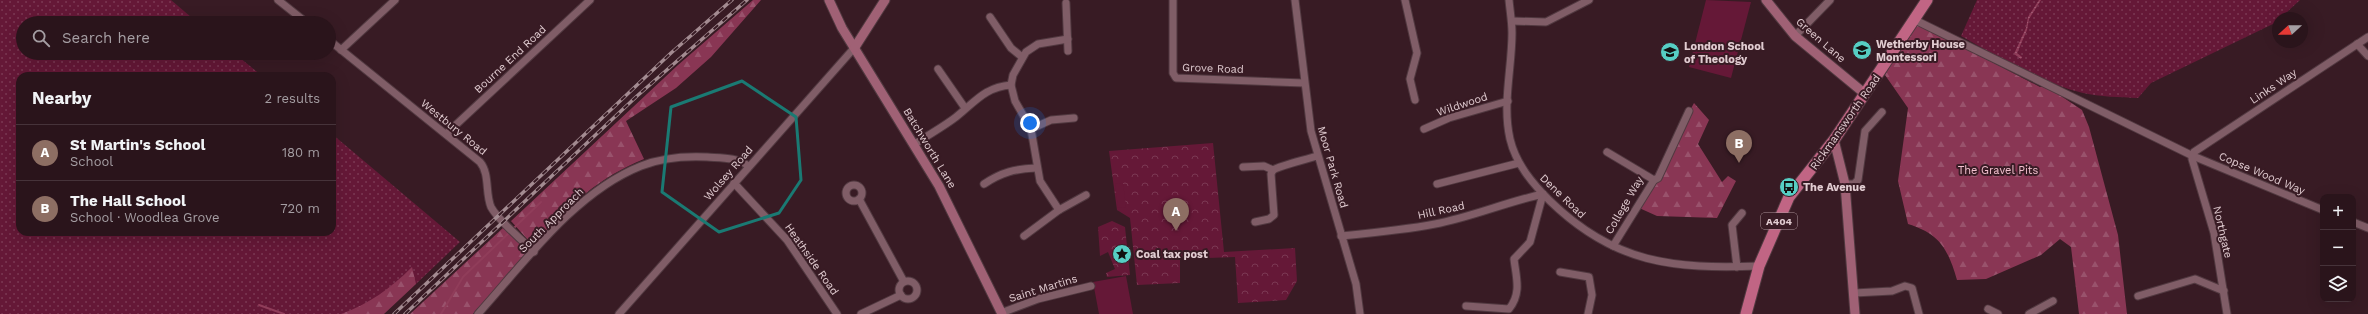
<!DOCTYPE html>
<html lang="en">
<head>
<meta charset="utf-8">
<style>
	body { margin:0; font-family:"Work Sans",sans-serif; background:#362128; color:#f1f3f6 }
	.controls { position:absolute; right:12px; bottom:12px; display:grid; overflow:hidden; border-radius:8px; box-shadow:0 4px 16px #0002 }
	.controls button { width:36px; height:36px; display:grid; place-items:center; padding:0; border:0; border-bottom:1px solid #46333a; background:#2a141b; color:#f1f3f6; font:20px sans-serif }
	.compass { position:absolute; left:2272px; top:12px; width:36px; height:36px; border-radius:50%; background:#2a141b; box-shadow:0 4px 16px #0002; rotate:249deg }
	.you { position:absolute; left:1030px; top:123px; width:14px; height:14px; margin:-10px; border:3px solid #fff; border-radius:50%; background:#1a73e8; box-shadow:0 0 0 6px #1a73e833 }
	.badge { display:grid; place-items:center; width:26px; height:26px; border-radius:50%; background:#db2777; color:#fff; font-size:13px; font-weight:700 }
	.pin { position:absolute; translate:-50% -33px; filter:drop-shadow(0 1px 2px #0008) }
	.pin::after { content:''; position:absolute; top:21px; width:14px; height:12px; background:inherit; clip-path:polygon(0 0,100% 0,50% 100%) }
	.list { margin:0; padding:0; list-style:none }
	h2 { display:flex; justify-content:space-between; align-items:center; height:52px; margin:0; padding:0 16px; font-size:17px }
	h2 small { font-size:13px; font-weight:400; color:#a59ea3 }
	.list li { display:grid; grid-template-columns:26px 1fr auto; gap:12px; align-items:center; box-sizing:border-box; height:56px; padding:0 16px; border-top:1px solid #46333a }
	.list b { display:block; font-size:15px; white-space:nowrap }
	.list p { margin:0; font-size:13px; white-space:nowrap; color:#a59ea3 }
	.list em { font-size:13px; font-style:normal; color:#a59ea3 }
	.icon { flex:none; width:22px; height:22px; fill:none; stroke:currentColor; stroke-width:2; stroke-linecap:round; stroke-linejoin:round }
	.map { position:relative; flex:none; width:2368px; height:314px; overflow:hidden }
	.search { position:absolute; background:#2a141b; box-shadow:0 4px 16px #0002; left:16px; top:16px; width:320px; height:44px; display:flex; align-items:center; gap:10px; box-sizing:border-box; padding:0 14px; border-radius:22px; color:#a59ea3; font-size:15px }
	.panel { position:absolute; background:#2a141b; box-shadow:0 4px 16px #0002; left:16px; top:72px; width:320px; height:164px; border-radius:12px }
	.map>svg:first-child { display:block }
	.grass { fill:url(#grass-dots) }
	.forest { fill:url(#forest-firs) }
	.park { fill:url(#park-crowns) }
	.garden { fill:#651837 }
	.water { fill:url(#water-rules) }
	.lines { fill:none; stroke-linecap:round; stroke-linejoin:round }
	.stream { stroke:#903d5a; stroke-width:2 }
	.street-casing { stroke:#513940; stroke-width:9 }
	.secondary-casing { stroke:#513940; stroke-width:11 }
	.primary-casing { stroke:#513940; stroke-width:13 }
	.street { stroke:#805d67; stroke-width:7 }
	.secondary { stroke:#a06175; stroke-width:9 }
	.primary { stroke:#c16584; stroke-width:11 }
	.rail-casing { stroke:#a38b91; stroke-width:3.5 }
	.rail { stroke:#381b24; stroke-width:2; stroke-dasharray:6; stroke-linecap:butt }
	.marked { fill:none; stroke:#1a7a73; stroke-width:3; stroke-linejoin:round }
	.labels { text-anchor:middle; stroke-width:4; stroke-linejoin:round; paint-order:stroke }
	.shield { fill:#381b24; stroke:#ae979d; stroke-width:1 }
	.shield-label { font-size:10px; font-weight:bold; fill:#e1ccd1 }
	.street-label { font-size:11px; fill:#e1ccd1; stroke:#381b24 }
	.poi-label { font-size:11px; font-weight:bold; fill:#e1ccd1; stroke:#381b24; text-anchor:start }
	.park-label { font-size:11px; fill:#f3c1cf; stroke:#381b24 }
</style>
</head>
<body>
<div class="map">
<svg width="2368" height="314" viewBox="0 0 2368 314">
	<defs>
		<pattern id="grass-dots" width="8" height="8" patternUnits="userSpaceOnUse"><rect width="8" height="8" fill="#651837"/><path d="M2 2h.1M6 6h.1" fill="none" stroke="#7b3853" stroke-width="1.8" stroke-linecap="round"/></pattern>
		<pattern id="forest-firs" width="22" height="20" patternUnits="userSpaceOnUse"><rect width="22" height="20" fill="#893654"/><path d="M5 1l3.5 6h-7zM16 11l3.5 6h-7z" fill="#99526c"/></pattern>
		<pattern id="park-crowns" width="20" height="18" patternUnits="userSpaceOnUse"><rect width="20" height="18" fill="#651837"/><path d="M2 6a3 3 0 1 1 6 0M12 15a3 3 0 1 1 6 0" fill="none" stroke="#7b3853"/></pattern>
		<pattern id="water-rules" width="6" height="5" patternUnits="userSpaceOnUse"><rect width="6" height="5" fill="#903d5a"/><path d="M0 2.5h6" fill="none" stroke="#9f5871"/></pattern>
	</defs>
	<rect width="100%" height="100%" fill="#381b24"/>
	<g class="grass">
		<path d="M0,0h171l27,23h-175v30h211l28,23h-242v156h312v-98l128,108 -44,42 -12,-9c-15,15 -32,25 -48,39h-356z"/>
		<path d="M1977,0h323l-25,23 -124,60 -13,15c-18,-1 -38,-1 -55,-5 -44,-11 -83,-35 -122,-57z"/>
	</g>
	<g class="forest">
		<path d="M753,0h8l-50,57 -35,31 -50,33 18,38c-44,18 -76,46 -107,83l-9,-2 -17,-19 167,-156z"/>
		<path d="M1919,24l121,63 6,-1 36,24 7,17 29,108 9,79h-48l-8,-67 -11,-8 -19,16 -55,24 -29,1c-9,-31 -17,-46 -49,-56l-10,-43 10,-73 -23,-33 27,-48z"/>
		<path d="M1694,103l15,17 -11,24 24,38 6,-6 8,5 -19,37 -60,-2 -20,-9z"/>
		<path d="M504,227l19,17 3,11 -53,59h-63z"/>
		<path d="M412,267l4,17 -32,30h-43c28,-10 50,-26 71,-47z"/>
	</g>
	<g class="park">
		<path d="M1213,143l11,109 71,-4 2,33 -11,19 -48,3 -3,-46 -55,2v24l-43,2 -7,-67 -13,-8 -8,-59z"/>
		<path d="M1112,221l13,6 5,48 -23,2 -1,-4 9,-4 -7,-17 -8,4 -2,-29z"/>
	</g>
	<g class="garden">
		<path d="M1706,0l45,2 -20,76 -42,-11z"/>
		<path d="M1123,183l3,24 -8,1 -3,-24z"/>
		<path d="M1126,276l7,38h-34l-6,-32z"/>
	</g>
	<path class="water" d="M2039,0h2l-12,19 -2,11 -10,23 5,4 -1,2 -7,-5 12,-26 2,-11z"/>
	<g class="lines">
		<g class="stream">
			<path d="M259,305l25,9"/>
			<path d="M441,314l22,-37 78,-75"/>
		</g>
		<g class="street-casing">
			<g id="street">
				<path d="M278,0l29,23"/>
				<path d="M1173,0v73l3,5 128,5"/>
				<path d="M1295,0l16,131 45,153 4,30"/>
				<path d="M1405,0l12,53 -7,26 5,21"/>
				<path d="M1509,0c1,11 3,22 3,33 0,35 -10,71 -2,106 6,25 22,44 40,62 65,63 123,68 209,65"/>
				<path d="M1066,3l2,48"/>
				<path d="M990,17l21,31 11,9"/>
				<path d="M1915,20l278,136 130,54"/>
				<path d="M1512,21l34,1 43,-22"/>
				<path d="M1795,36l35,-36"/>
				<path d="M329,40l151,122c10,12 5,31 11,45 8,15 31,32 43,45"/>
				<path d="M2357,44l11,12"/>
				<path d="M341,50l54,-50"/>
				<path d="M938,69l27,39"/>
				<path d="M1031,129l20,-9 23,-2"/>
				<path d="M1424,129l25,-11 59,-17"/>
				<path d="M446,134l144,-134"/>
				<path d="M915,144c13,-9 28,-17 41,-27 19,-15 29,-30 55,-32"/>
				<path d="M1607,152l47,28"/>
				<path d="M1243,167l21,-1 9,4c9,-5 32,-10 44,-14"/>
				<path d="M734,183l53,57 50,74"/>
				<path d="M984,184c18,-12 31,-15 52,-16"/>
				<path d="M1437,184l82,-21"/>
				<path d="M1845,184h9l4,-4 7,-49 17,-19"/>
				<circle cx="854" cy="193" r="8"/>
				<path d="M859,199l44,81"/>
				<path d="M1059,210l-19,-29 -9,-52 -16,-28 -4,-16 2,-10 13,-23 12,-8 30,-5"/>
				<path d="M1255,222l14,-3 5,-4 -3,-41 2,-4"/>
				<path d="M2353,222l15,6"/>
				<path d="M1024,236l35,-26 27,-15"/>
				<path d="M1341,236c31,-3 63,-6 94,-12 37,-7 71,-22 108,-30"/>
				<path d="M1613,246l41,-66 4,-2 31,-67"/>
				<path d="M1737,267l-5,-42 10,-12"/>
				<path d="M1560,272l29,5 3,18 -4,19"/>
				<circle cx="908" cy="290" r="9"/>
				<path d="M1854,293l38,-2 13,-5 7,2 7,26"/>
				<path d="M2138,296l57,-17 29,12"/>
				<path d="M1466,306l43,3c13,-16 7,-32 5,-50l16,-17 13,-48"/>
				<path d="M1988,309l10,5"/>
				<path d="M1001,313l37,-14 53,-13"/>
				<path d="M478,314c46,-51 97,-122 163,-148 20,-8 45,-10 66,-9 13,1 31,0 41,9"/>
				<path d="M619,314l236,-267"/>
				<path d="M861,314l40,-19"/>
				<path d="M2029,314l24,-13"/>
				<path d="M2227,314l-13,-81 -22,-74 2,-7 174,-115"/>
			</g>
		</g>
		<g class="secondary-casing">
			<g id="secondary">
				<path d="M829,0l13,28 97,158 63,128"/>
				<path d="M1766,0l29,36 69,57"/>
				<path d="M855,47l30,-47"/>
				<path d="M1834,140l11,44 10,130"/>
			</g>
		</g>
		<g class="primary-casing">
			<path id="primary" d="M1746,314l13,-48 30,-69 45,-57 93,-140"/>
		</g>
		<use href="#street" class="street"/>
		<use href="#secondary" class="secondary"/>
		<use href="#primary" class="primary"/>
		<g class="rail-casing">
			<g id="rail">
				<path d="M394,314l277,-261 61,-53"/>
				<path d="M405,314l232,-218 110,-96"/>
			</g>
		</g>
		<use href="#rail" class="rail"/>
	</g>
	<path class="marked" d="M742,81l54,36 5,63 -22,33 -60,19 -57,-40 9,-85z"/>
	<defs>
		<g id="school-disc" transform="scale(1)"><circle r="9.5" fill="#56cec4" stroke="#381b24"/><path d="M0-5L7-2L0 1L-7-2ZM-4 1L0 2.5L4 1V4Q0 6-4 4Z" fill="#111"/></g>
		<g id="university-disc" transform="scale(1)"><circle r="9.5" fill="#56cec4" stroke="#381b24"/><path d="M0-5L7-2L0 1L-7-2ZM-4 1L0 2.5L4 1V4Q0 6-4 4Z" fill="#111"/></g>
		<g id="bus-disc" transform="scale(1)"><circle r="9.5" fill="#56cec4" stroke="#381b24"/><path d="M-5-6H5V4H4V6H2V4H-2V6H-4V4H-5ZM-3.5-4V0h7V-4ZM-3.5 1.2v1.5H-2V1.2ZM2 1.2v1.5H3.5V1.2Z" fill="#111"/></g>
		<g id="sight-disc" transform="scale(1)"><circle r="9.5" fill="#56cec4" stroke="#381b24"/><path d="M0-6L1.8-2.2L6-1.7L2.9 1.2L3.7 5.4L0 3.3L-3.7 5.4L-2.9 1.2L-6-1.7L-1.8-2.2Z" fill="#111"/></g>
	</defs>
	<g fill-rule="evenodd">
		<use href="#school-disc" x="1862" y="50"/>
		<use href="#university-disc" x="1670" y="52"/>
		<use href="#bus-disc" x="1789" y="187"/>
		<use href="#sight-disc" x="1122" y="254"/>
	</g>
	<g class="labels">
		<rect class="shield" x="1761" y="213" width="36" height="16" rx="3"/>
		<g class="shield-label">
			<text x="1779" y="225">A404</text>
		</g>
		<g class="street-label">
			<text transform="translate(1821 40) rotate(41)" y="4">Green Lane</text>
			<text transform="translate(510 59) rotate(-43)" y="4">Bourne End Road</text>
			<text transform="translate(1213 68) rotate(2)" y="4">Grove Road</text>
			<text transform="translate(2273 86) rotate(-34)" y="4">Links Way</text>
			<text transform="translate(1462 104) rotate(-18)" y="4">Wildwood</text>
			<text transform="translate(1845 122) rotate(-55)" y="4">Rickmansworth Road</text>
			<text transform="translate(454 127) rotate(39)" y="4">Westbury Road</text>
			<text transform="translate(930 148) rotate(59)" y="4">Batchworth Lane</text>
			<text transform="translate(1333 167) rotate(74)" y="4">Moor Park Road</text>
			<text transform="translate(728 173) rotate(-49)" y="4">Wolsey Road</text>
			<text transform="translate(2262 173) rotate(23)" y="4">Copse Wood Way</text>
			<text transform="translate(1563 196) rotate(44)" y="4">Dene Road</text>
			<text transform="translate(1624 205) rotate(-60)" y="4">College Way</text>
			<text transform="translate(1441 210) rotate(-12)" y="4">Hill Road</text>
			<text transform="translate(551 220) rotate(-45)" y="4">South Approach</text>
			<text transform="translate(2223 232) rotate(77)" y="4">Northgate</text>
			<text transform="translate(812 259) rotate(55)" y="4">Heathside Road</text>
			<text transform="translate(1043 288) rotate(-17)" y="4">Saint Martins</text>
		</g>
		<g class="poi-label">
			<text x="1876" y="48">Wetherby House<tspan x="1876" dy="13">Montessori</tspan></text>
			<text x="1684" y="50">London School<tspan x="1684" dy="13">of Theology</tspan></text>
			<text x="1803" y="191">The Avenue</text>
			<text x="1136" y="258">Coal tax post</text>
		</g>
		<g class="park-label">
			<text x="1998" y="174">The Gravel Pits</text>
		</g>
	</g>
</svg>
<div class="controls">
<button>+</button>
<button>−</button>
<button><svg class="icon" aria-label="layers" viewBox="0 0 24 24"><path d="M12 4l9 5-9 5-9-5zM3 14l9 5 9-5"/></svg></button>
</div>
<svg class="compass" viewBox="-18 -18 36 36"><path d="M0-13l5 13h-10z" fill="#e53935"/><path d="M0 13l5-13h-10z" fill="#a59ea3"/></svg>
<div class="you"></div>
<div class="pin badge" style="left:1176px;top:231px;background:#8d6e63">A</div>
<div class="pin badge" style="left:1739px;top:163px;background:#8d6e63">B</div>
<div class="search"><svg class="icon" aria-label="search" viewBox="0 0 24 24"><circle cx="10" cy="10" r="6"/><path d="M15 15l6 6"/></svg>Search here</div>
<section class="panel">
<h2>Nearby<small>2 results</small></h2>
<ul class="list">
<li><span class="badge" style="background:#8d6e63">A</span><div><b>St Martin's School</b><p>School</p></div><em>180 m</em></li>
<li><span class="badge" style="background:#8d6e63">B</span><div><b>The Hall School</b><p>School · Woodlea Grove</p></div><em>720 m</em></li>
</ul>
</section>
</div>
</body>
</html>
